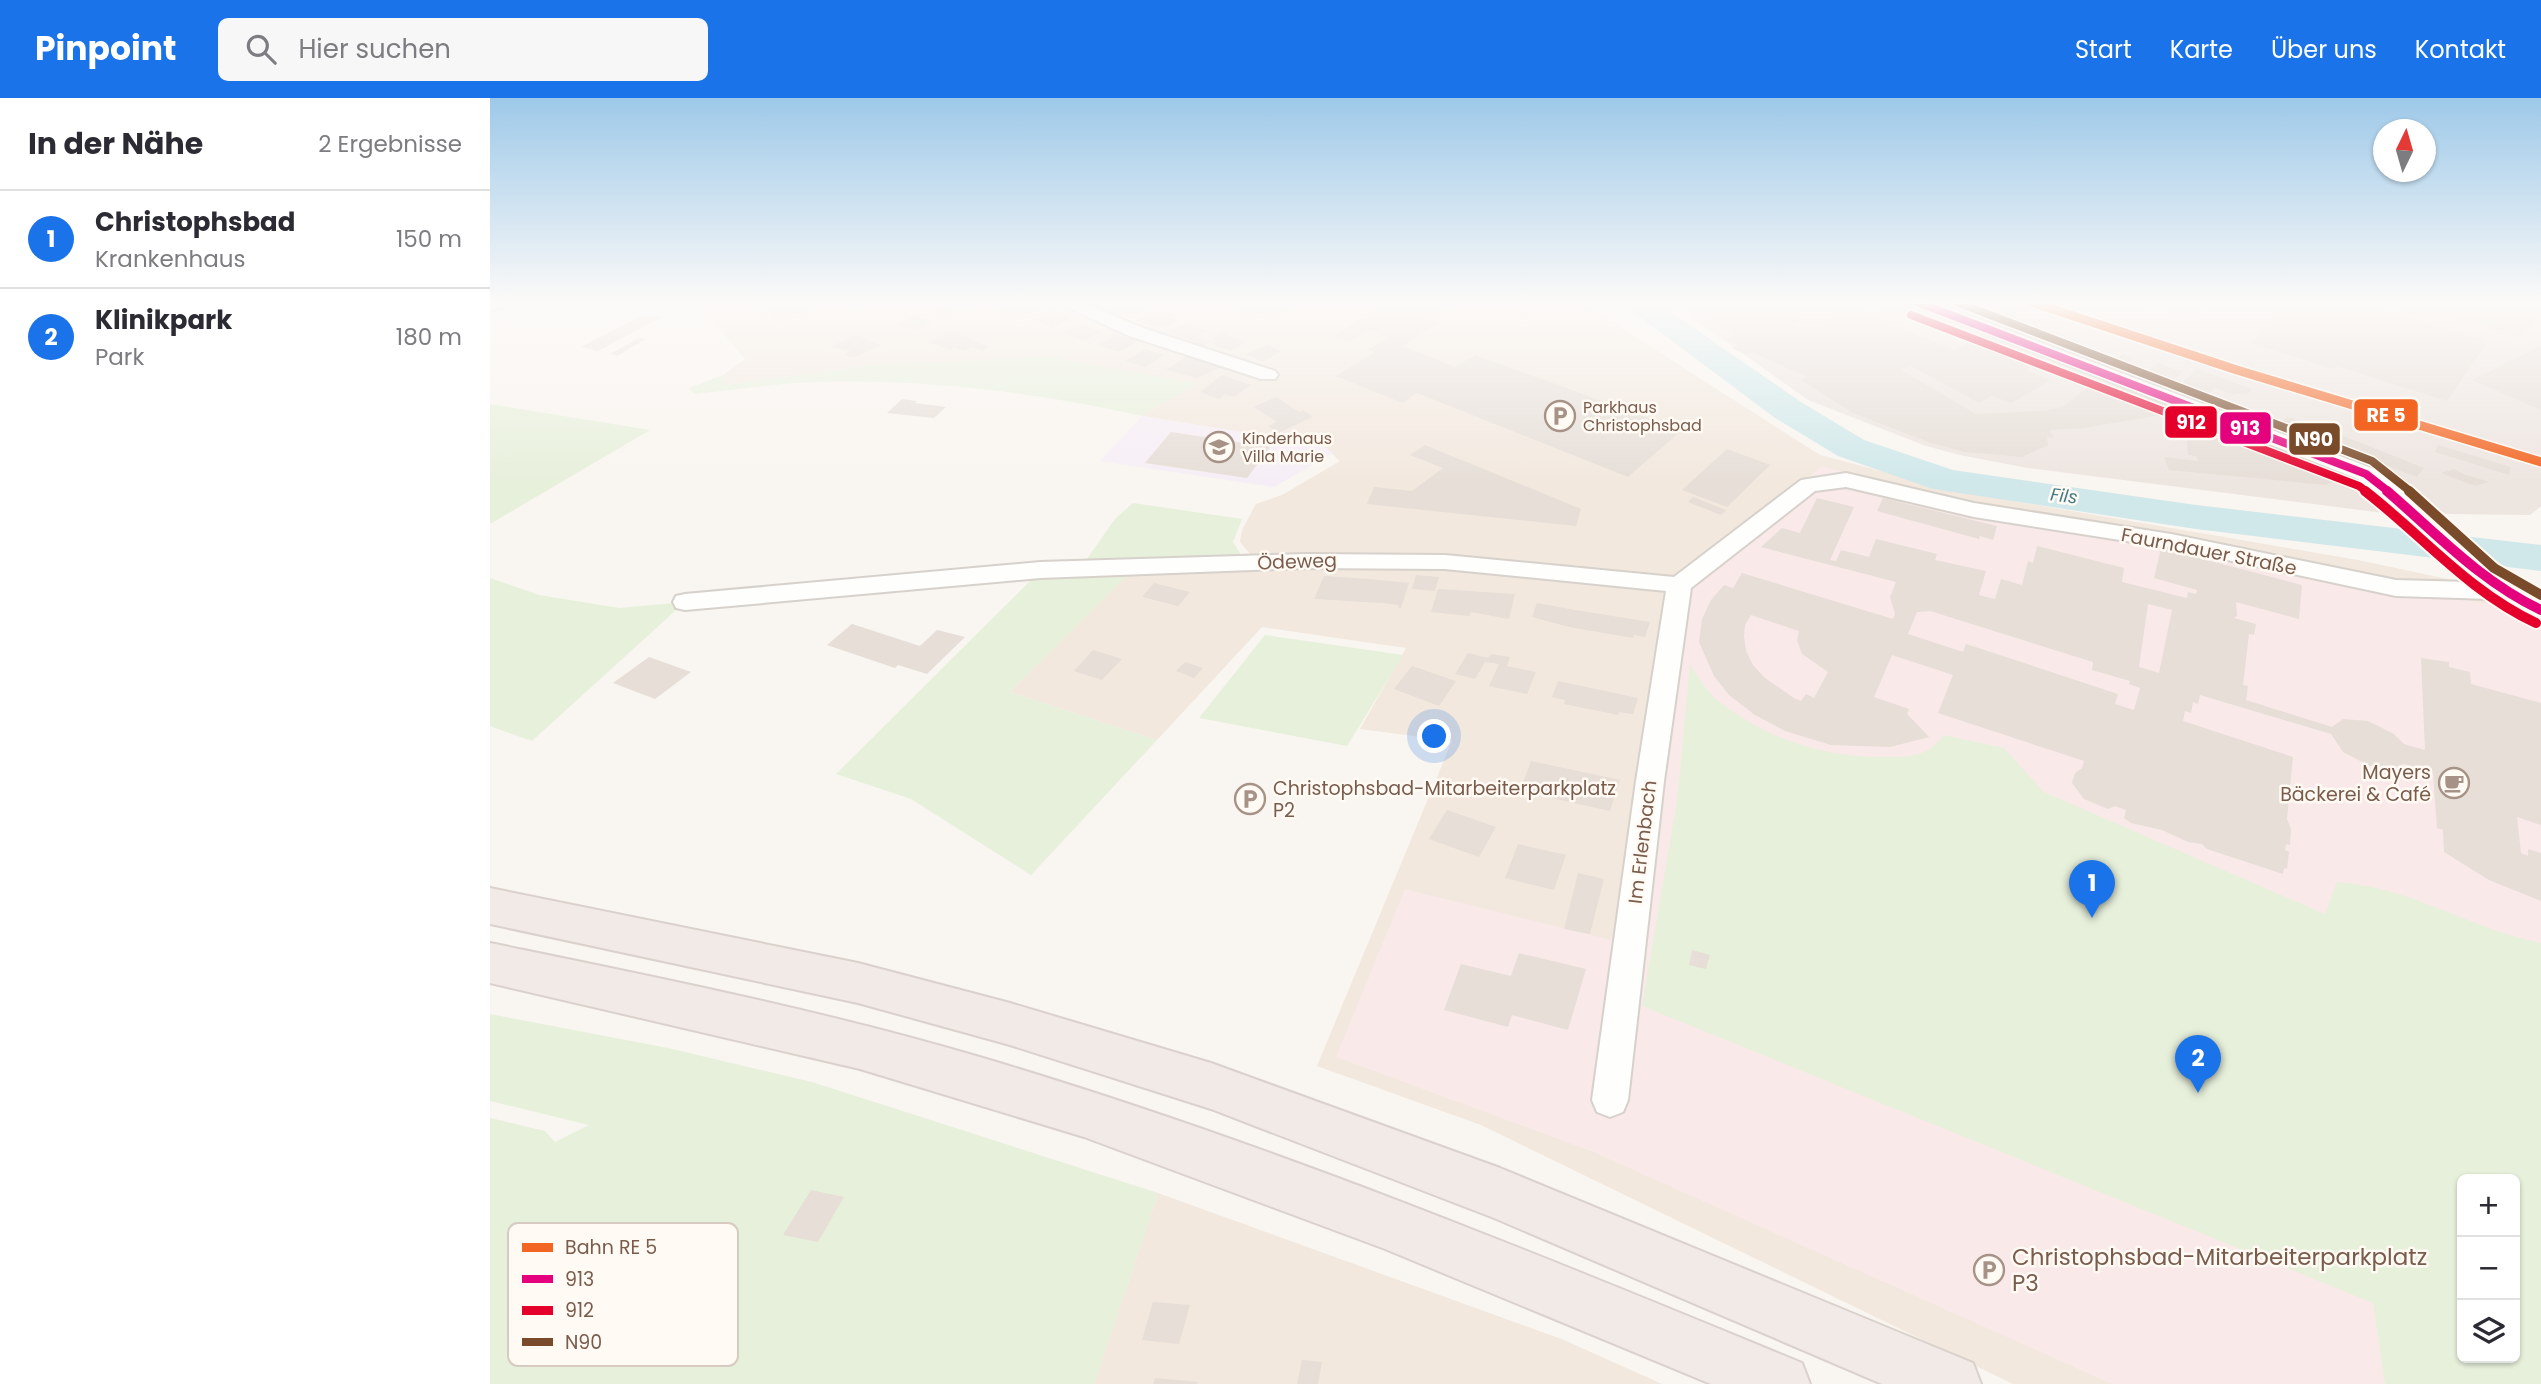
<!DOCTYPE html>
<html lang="de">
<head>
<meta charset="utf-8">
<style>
	body { margin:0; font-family:Poppins,sans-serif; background:#f7f7f7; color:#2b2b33 }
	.controls { position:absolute; right:21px; bottom:21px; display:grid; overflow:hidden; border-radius:10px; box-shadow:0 2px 5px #0004 }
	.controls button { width:63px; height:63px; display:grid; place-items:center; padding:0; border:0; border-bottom:2px solid #e1e1e2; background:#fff; color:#2b2b33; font:35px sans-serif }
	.compass { position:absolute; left:1883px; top:21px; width:63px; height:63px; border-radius:50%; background:#fff; box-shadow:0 2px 5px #0004; rotate:5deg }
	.you { position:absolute; left:945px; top:639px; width:24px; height:24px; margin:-18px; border:5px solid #fff; border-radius:50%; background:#1a73e8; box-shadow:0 0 0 10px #1a73e833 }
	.badge { display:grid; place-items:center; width:46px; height:46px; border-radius:50%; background:#1a73e8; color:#fff; font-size:23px; font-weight:700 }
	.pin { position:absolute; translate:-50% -58px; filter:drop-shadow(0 2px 4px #0008) }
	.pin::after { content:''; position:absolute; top:37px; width:24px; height:21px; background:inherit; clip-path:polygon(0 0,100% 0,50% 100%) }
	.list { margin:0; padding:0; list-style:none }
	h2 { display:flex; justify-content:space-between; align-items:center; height:91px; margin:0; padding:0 28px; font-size:30px }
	h2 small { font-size:23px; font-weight:400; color:#7c7c81 }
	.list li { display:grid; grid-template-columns:46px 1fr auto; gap:21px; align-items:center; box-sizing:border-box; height:98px; padding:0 28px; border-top:2px solid #e1e1e2 }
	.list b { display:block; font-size:26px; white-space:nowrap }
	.list p { margin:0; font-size:23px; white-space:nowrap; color:#7c7c81 }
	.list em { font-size:23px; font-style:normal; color:#7c7c81 }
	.icon { flex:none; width:38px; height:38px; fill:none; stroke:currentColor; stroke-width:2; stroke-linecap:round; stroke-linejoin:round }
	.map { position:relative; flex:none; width:2051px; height:1286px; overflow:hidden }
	header { display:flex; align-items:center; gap:42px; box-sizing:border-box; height:98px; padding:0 35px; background:#1a73e8; color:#fff }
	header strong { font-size:33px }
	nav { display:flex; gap:38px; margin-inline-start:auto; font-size:24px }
	.search { width:490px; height:63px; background:#f7f7f7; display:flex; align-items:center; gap:18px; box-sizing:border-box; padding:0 24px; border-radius:10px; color:#7c7c81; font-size:26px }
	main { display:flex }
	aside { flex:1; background:#fff }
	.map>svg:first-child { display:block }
	.residential { fill:#f2e8de; fill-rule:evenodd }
	.industrial { fill:#ede5e0 }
	.education { fill:#f6eef6 }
	.medical { fill:#fae9e9; fill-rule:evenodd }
	.green { fill:#e7f0db; fill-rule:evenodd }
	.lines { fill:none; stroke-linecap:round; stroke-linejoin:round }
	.river { fill:#d0e8ea; fill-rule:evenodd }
	.building { fill:#e6ded7; fill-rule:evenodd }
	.street-casing { stroke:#d7d1cb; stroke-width:4 }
	.secondary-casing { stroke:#d9d2cb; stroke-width:4 }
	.highway-casing { stroke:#dad1cc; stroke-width:4 }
	.street { fill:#fefefd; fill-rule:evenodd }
	.secondary { fill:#fefefd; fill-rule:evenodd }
	.highway { fill:#f2eae7; fill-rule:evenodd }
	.bus-1-far1-casing { stroke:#fffaf3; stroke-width:11 }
	.bus-1-casing { stroke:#fffaf3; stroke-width:14 }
	.bus-2-far1-casing { stroke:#fffaf3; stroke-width:11 }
	.bus-2-casing { stroke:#fffaf3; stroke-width:14 }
	.bus-3-far1-casing { stroke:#fffaf3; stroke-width:11 }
	.bus-3-casing { stroke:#fffaf3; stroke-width:14 }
	.bus-1-far1 { stroke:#e5007d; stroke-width:8 }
	.bus-1 { stroke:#e5007d; stroke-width:10 }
	.bus-2-far1 { stroke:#e4002b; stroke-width:8 }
	.bus-2 { stroke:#e4002b; stroke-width:10 }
	.bus-3-far1 { stroke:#7a4b2a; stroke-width:8 }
	.bus-3 { stroke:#7a4b2a; stroke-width:10 }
	.rail-1-casing { stroke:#fffaf3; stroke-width:12 }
	.rail-1 { stroke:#f26522; stroke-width:9 }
	.labels { text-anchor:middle; stroke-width:5; stroke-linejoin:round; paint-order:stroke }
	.far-poi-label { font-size:16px; fill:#7a5c4d; stroke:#fffaf3; text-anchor:start }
	.far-water-label { font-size:18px; font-style:italic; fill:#437c86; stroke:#fffaf3 }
	.street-label { font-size:19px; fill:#7a5c4d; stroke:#fffaf3 }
	.poi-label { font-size:19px; fill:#7a5c4d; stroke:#fffaf3; text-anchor:end }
	.near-poi-label { font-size:23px; fill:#7a5c4d; stroke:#fffaf3; text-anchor:start }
	.key { fill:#fffaf3; stroke:#d7cbc1; stroke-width:2 }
	.key-label { font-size:19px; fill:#7a5c4d }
	.line-badge { stroke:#fffaf3; stroke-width:2.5 }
	.badge-label { font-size:19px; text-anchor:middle; font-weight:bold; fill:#fff }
</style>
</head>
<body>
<header>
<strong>Pinpoint</strong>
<div class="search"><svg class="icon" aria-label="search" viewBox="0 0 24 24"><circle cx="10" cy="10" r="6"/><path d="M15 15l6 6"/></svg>Hier suchen</div>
<nav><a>Start</a><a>Karte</a><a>Über uns</a><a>Kontakt</a></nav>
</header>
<main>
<aside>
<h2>In der Nähe<small>2 Ergebnisse</small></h2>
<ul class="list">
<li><span class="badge">1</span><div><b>Christophsbad</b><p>Krankenhaus</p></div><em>150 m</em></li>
<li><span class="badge">2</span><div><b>Klinikpark</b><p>Park</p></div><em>180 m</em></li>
</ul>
</aside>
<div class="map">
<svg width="2051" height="1286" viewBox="0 0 2051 1286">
	<rect width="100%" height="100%" fill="#f9f5f0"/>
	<g class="residential">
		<path d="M207,204h884l239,153 141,37 397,68 183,39v785h-528l-532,-259 -164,-59 135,-325 -92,-12 46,-81 -144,-21 -105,113 -147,-48 125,-125 121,-6 -16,-19 2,-12 14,-26 26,-9 58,-34 -21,-19 -35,-3 -142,-23 53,-33 -323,-18 -147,20 -2,-10 22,-16zM1972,1081h53v179h-53z"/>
		<path d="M668,1095l406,147 98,44h-568z"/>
	</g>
	<path class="industrial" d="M1180,204h871v204l-11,9 -146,-2 -356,-45 -68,-13 -34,-9 -118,-46z"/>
	<path class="education" d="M652,318l142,23 35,3 14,11 -59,34 -174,-26z"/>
	<path class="medical" d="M1332,368l129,36 590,112v770h-429l-521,-233 -255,-94 69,-168 234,58 47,-362 17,-20zM1972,1081h53v179h-53z"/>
	<g class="green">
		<path d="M561,259l145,26 -54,33c-107,-24 -215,-37 -325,-34 -41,1 -82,8 -123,12l-5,-6 34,-13 3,10 146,-20z"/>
		<path d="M0,306l160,26 -160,94z"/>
		<path d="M643,405l109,16 -9,23 10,16 -156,1 28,-40z"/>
		<path d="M639,476l-119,118 147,48 -126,135 -120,-76 -75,-25 196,-195z"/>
		<path d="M0,480l49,17 80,13 66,-6 -153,139 -42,-15z"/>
		<path d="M775,537l138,20 -56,91 -148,-28z"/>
		<path d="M1200,567c8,11 16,26 26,34 48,39 108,59 170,58 12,0 31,0 42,-7 6,-3 11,-10 16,-15l60,13 40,44 281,122 12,-32c71,4 134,47 204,61v441h-156l-12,-81 -731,-297 35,-204zM1972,1081h53v179h-53z"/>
		<path d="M0,916l178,34 144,34 346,111 -64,191h-604v-266l55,13 10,11 34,-17 -99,-24z"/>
	</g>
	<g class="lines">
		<path class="river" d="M1130,204h36l145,100 63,38 89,30 243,35 345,40v26l-345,-42 -263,-40 -95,-33 -63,-38z"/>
	</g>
	<g class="building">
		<path d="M269,204h73v1l-54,18z"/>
		<path d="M349,204h34v1l-24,8z"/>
		<path d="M471,204l11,3 -26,10 -7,-4z"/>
		<path d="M532,204h11l11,6 -28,12 -16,-8z"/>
		<path d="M630,204h4l20,9 -12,6 -28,-6z"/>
		<path d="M757,204l23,1 16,6 -18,10 -33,-10z"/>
		<path d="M900,204h65l-27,17 12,4 -38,23 53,21 20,-12 207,75 -54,47 -211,-84 -15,10 -66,-27 39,-24 -7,-2 21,-13 -20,-7 -20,12 -17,-6z"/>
		<path d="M1203,204h90l-10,6 28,12 -8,5 15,6 41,-23 106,42 26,-16 62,24 -17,12 24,10 -38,23 -20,-7 -13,7 -68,-37 -10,4 75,44 66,-3 21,-4 34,-27 77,29 -7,5 -84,14 -33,2 4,8 -7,-1 1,8 -26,12 -57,-5 -34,-9 -78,-30 -52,-33 6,-3 -55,-25 -6,3 -14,-7 6,-3 -12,-5 9,-5 -51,-28z"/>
		<path d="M1368,204h44l21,9 -19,10z"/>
		<path d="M1651,204h66l-21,16z"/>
		<path d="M1801,204h65l132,39 -41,60 -111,-35 -3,3 -82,-26z"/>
		<path d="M1886,204h165v11l-19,25 -102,-28 -4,5z"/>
		<path d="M561,211l4,3 16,7 -19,9 -20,-11z"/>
		<path d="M661,214l11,4 6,-4 9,3 -6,3 6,2 -11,7h-10l-21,-6z"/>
		<path d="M1518,215l9,3 -3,3 13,5 -12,8 -22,-9z"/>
		<path d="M155,216l17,3 -64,34 -17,-4z"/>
		<path d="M425,217l17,7 -18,9 -17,-7z"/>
		<path d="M695,225l22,7 -11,8 15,3 -8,5 -33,-14z"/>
		<path d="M592,226l19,8 -17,9 -19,-8z"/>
		<path d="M1546,227l42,16 -13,9 -42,-16z"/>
		<path d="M460,233l13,4 26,12 -7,4 -10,-4 -8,4 -10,-3 -4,2 -21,-8z"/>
		<path d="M733,233l7,2 -4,2 20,7 -14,9 -22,-7 6,-4 -4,-1z"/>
		<path d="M626,236l22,7 -19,11 -21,-7z"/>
		<path d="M366,237l25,10 -28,13 -9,-4 7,-3 -20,-4z"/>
		<path d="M149,240l7,1 -29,17 -7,-2z"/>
		<path d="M777,247l14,6 -18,11 -17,-8z"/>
		<path d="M1596,248l23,9 -10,8 -23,-9z"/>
		<path d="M2051,248v64l-69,-30z"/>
		<path d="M655,251l19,6 -19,12 -20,-6z"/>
		<path d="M1633,256l11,4 -5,4 13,5 -11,8 -24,-9z"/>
		<path d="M697,258l29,9 6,2 -25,11 -31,-8z"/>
		<path d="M1669,265l14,6 11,2 -8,7 -12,-5 11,6 -10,9 -25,-10z"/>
		<path d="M1707,271l55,20 -6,7 -9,-3 -3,2 -19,-7 -15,13 -26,-10z"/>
		<path d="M732,277l29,10 -17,12 -9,-3 -6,5 -19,-7z"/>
		<path d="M786,299l23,15 4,-2 10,7 -35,16 -10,-7 9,-4 -23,-15z"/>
		<path d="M412,301l15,2 -2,2 31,4 -12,11 -47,-5z"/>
		<path d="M1747,308l17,6 -7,6 -17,-6z"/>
		<path d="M1797,319l39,12 98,39 -7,9 -138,-52z"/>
		<path d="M1718,324l119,47 7,4 2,7 -10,5 -157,-15 -5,-13 34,4 -2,-5 -8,-1 -1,-13 6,-7 8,3 7,-5 -9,-4z"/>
		<path d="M681,334l99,15 -23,31 -102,-15z"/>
		<path d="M935,347l156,64 -5,17 -209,-22 7,-17 38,4 31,-23 -33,-13z"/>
		<path d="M1948,347l73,22 -2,8 -74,-23z"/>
		<path d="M1237,351l43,16 -43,42 -45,-17z"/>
		<path d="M1964,371l9,5 26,8 -14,4 -34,-13z"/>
		<path d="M1203,399l33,13 -5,5 -33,-13z"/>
		<path d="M1327,400l37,9 -24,53 6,1 5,-11 28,7 7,-18 61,15 -2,6 51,11 -7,24 16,4 6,-20 21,6 6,-24 5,2 4,-17 87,22 -2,14 65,16 1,-6 8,2 1,-4 -43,-12 7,-30 141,37 -3,34 -63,-17 1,14 -3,2 22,6 -2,11 -5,-1 -6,51 5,1 -2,14 86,27 11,-8 25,2 26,13 10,10 21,6 -4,-92 28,4v5l21,5 1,12 70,19v122l-24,-8 4,36 7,3v-7l13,4v48l-52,-21 -45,-28 -1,-22 -6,-2 -4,-55 -29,-9 -13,4 -21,-2 -27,-14 -12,-18 -131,-39 -2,9 -5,-2 -2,11 -6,-2 -2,10 110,36 -6,62 4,10 -1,16 -4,-1 -1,6 4,2 -2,17 -3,-1 -1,6 -76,-25 -5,-5 -14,-2 -26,-12 -31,-7 -7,-5 2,-8 -11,-4 -7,3 -24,-10 -12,-16 3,-10 7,-5 2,-7 -146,-48 15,-38 -61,-20 -18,42 35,12 -2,5 22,23 -39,10 -59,-2 -46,-14 -30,-16 -26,-20 -15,-19 -15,-34 3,-23 9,-19 13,-15 9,3 9,-15 151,46 2,-5 -5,-17 6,-15 -135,-35 21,-19 18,5zM1658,506l24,6 -13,63 -20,-6zM1440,513l163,51 -1,8 38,11 -1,3 11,4 -6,22 -19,-6 3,-10 -152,-50 -3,8 -55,-18 9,-22zM1261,517l48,16 -2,9 5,14 26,18 -14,26 -8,-4 -5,7 -7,-3 -29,-20 -12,-13 -7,-14 -2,-15 1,-11z"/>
		<path d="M1393,400l114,28 -4,14 -13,-4 -1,3 -102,-28z"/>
		<path d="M926,477l23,2 -4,14 -23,-2z"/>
		<path d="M834,478l44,3 41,4 -8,25h-3l1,-3 -16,-2 -69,-4z"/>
		<path d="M664,485l36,9 -12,14 -36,-9z"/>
		<path d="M948,491l77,5 -6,25 -38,-7 -2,4 -38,-4z"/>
		<path d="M1047,505l38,7 75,12 -5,15 -11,-2 -1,3 -64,-11 -37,-10z"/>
		<path d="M362,526l68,22 17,-16 28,7 -38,37 -29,-9 -3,3 -68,-23z"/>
		<path d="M603,552l29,9 -20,21 -28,-9z"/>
		<path d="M978,555l20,5 3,-4 19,3 -3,9 29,6 -9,22 -38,-8 10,-22 -14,-2 -10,17 -20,-5z"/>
		<path d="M159,559l42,15 -36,27 -42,-16z"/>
		<path d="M695,564l18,6 -9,10 -18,-7z"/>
		<path d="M922,568l44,15 -17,25 -45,-17z"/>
		<path d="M1068,583l80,17 -5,16 -14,-2 -1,3 -54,-11 1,-4 -13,-3z"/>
		<path d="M1041,663l89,19 -10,31 -90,-20z"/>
		<path d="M957,712l49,17 -17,30 -50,-18z"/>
		<path d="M1028,746l48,11 -12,35 -49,-12z"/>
		<path d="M1088,775l26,6 -14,55 -26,-5z"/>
		<path d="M1202,852l18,5 -4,14 -17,-4z"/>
		<path d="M1029,855l67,16 -18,61 -56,-15 -4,12 -64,-17 17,-46 50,12z"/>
		<path d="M321,1092l33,7 -26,45 -35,-7z"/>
		<path d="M663,1204l37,3 -11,39 -37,-4z"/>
		<path d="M812,1262l20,2 -4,22h-21z"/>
		<path d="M665,1280l43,4 -1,2h-44z"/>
	</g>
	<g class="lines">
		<g class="street-casing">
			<g id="street">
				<path d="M566,204h25l62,26 132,43 3,4 -3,4h-14l-132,-43z"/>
				<path d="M1417,204h27l440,167c54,37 108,116 167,133v16l-30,-8 -21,-11 -94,-3 -225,-48 -197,-31 -128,-30 -31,4 -124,97 -27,193 -36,319 -5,12 -13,5 -13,-5 -5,-12 44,-319 30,-190 -221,-22 -139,-1 -266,10 -355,32 -9,-2 -3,-6 3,-6 9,-2 355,-32 266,-8 139,1 229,22 127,-97 45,-7 128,30 197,31 225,46 74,2 -77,-77 -35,-26z"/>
			</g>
		</g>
		<g class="secondary-casing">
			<path id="secondary" d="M0,204h16l-3,5 -13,4z"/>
		</g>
		<g class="highway-casing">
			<g id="highway">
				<path d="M0,790l368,75 152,40 201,60 289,105 473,195 8,21h-99l-388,-166 -283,-109 -201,-64 -152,-42 -368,-79z"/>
				<path d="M0,845c165,34 331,67 493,115 280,83 550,194 819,305l8,21h-99l-326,-135 -301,-112 -224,-68 -370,-86z"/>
			</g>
		</g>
		<use href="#street" class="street"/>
		<use href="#secondary" class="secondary"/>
		<use href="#highway" class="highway"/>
		<g class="bus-1-far1-casing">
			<path id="bus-1-far1" d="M1427,204l449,172 23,18"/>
		</g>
		<g class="bus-1-casing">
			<path id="bus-1" d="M1897,393c50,43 93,90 154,119"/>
		</g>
		<g class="bus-2-far1-casing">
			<path id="bus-2-far1" d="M1421,217l448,171 8,6"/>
		</g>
		<g class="bus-2-casing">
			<path id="bus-2" d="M1875,393c58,45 103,100 171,132"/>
		</g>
		<g class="bus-3-far1-casing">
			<path id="bus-3-far1" d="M1466,204l416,159 39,31"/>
		</g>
		<g class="bus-3-casing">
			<path id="bus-3" d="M1919,393l85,77 47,27"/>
		</g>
		<use href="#bus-1-far1" class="bus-1-far1"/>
		<use href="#bus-1" class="bus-1"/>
		<use href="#bus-2-far1" class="bus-2-far1"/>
		<use href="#bus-2" class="bus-2"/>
		<use href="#bus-3-far1" class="bus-3-far1"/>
		<use href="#bus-3" class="bus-3"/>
		<g class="rail-1-casing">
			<path id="rail-1" d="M1541,204l206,68 304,92"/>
		</g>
		<use href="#rail-1" class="rail-1"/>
	</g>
	<linearGradient id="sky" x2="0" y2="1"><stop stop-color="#9ec9e9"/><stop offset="0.53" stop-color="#fcfaf8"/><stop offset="1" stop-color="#fcfaf8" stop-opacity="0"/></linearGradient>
	<rect width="2051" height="385" fill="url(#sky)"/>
	<defs>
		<g id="parking-ring" transform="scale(1.575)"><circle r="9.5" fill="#fffaf3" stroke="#a69286" stroke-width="1.5"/><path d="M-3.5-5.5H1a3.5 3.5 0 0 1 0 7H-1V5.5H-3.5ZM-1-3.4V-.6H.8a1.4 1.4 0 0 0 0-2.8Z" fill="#a69286"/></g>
		<g id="school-ring" transform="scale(1.575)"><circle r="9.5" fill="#fffaf3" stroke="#a69286" stroke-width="1.5"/><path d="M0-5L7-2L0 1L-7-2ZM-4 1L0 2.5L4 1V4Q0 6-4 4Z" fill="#a69286"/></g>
		<g id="cafe-ring" transform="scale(1.575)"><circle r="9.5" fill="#fffaf3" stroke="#a69286" stroke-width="1.5"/><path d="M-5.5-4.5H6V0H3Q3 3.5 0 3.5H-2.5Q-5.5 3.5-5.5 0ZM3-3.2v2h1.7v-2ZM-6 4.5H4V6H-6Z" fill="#a69286"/></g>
	</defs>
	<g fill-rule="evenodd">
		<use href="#parking-ring" x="1070" y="318"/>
		<use href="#school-ring" x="729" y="349"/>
		<use href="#cafe-ring" x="1964" y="685"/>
		<use href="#parking-ring" x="760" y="701"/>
		<use href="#parking-ring" x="1499" y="1172"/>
	</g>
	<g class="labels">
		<g class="far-poi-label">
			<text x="1093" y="315">Parkhaus<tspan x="1093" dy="18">Christophsbad</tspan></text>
			<text x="752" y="346">Kinderhaus<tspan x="752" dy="18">Villa Marie</tspan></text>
		</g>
		<g class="far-water-label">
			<text transform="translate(1574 398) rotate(7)" y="6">Fils</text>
		</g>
		<g class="street-label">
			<text transform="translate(1719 453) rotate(11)" y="7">Faurndauer Straße</text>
			<text transform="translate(807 463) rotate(-2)" y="7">Ödeweg</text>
			<text transform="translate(1152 744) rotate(-83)" y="7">Im Erlenbach</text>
		</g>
		<g class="poi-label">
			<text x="1941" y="681">Mayers<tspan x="1941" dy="22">Bäckerei &amp; Café</tspan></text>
			<text x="783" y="697" text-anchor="start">Christophsbad-Mitarbeiterparkplatz<tspan x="783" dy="22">P2</tspan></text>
		</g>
		<g class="near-poi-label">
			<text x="1522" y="1167">Christophsbad-Mitarbeiterparkplatz<tspan x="1522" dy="26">P3</tspan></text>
		</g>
	</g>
	<rect x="18" y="1125" width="230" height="143" rx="10" class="key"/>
	<rect x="32" y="1145" width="31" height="9" fill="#f26522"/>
	<rect x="32" y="1177" width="31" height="8" fill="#e5007d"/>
	<rect x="32" y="1208" width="31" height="9" fill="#e4002b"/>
	<rect x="32" y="1240" width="31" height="8" fill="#7a4b2a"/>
	<g class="key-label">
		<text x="75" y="1156">Bahn RE 5</text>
		<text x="75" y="1188">913</text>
		<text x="75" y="1219">912</text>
		<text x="75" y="1251">N90</text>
	</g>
	<g class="line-badge">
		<rect x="1863" y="300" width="66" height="34" rx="7" fill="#f26522"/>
		<rect x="1674" y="307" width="54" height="34" rx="7" fill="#e4002b"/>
		<rect x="1729" y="313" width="53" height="34" rx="7" fill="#e5007d"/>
		<rect x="1798" y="324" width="53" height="34" rx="7" fill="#7a4b2a"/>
	</g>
	<g class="badge-label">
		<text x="1896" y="324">RE 5</text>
		<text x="1701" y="331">912</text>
		<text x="1755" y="337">913</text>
		<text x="1824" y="348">N90</text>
	</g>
</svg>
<div class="controls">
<button>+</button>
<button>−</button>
<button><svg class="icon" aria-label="layers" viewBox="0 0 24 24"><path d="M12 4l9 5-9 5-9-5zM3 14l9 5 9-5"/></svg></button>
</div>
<svg class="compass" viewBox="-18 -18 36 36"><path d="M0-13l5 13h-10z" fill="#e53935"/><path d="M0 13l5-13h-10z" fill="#7c7c81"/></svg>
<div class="you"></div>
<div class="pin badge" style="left:1602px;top:820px">1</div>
<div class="pin badge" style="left:1708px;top:995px">2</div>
</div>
</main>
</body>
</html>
